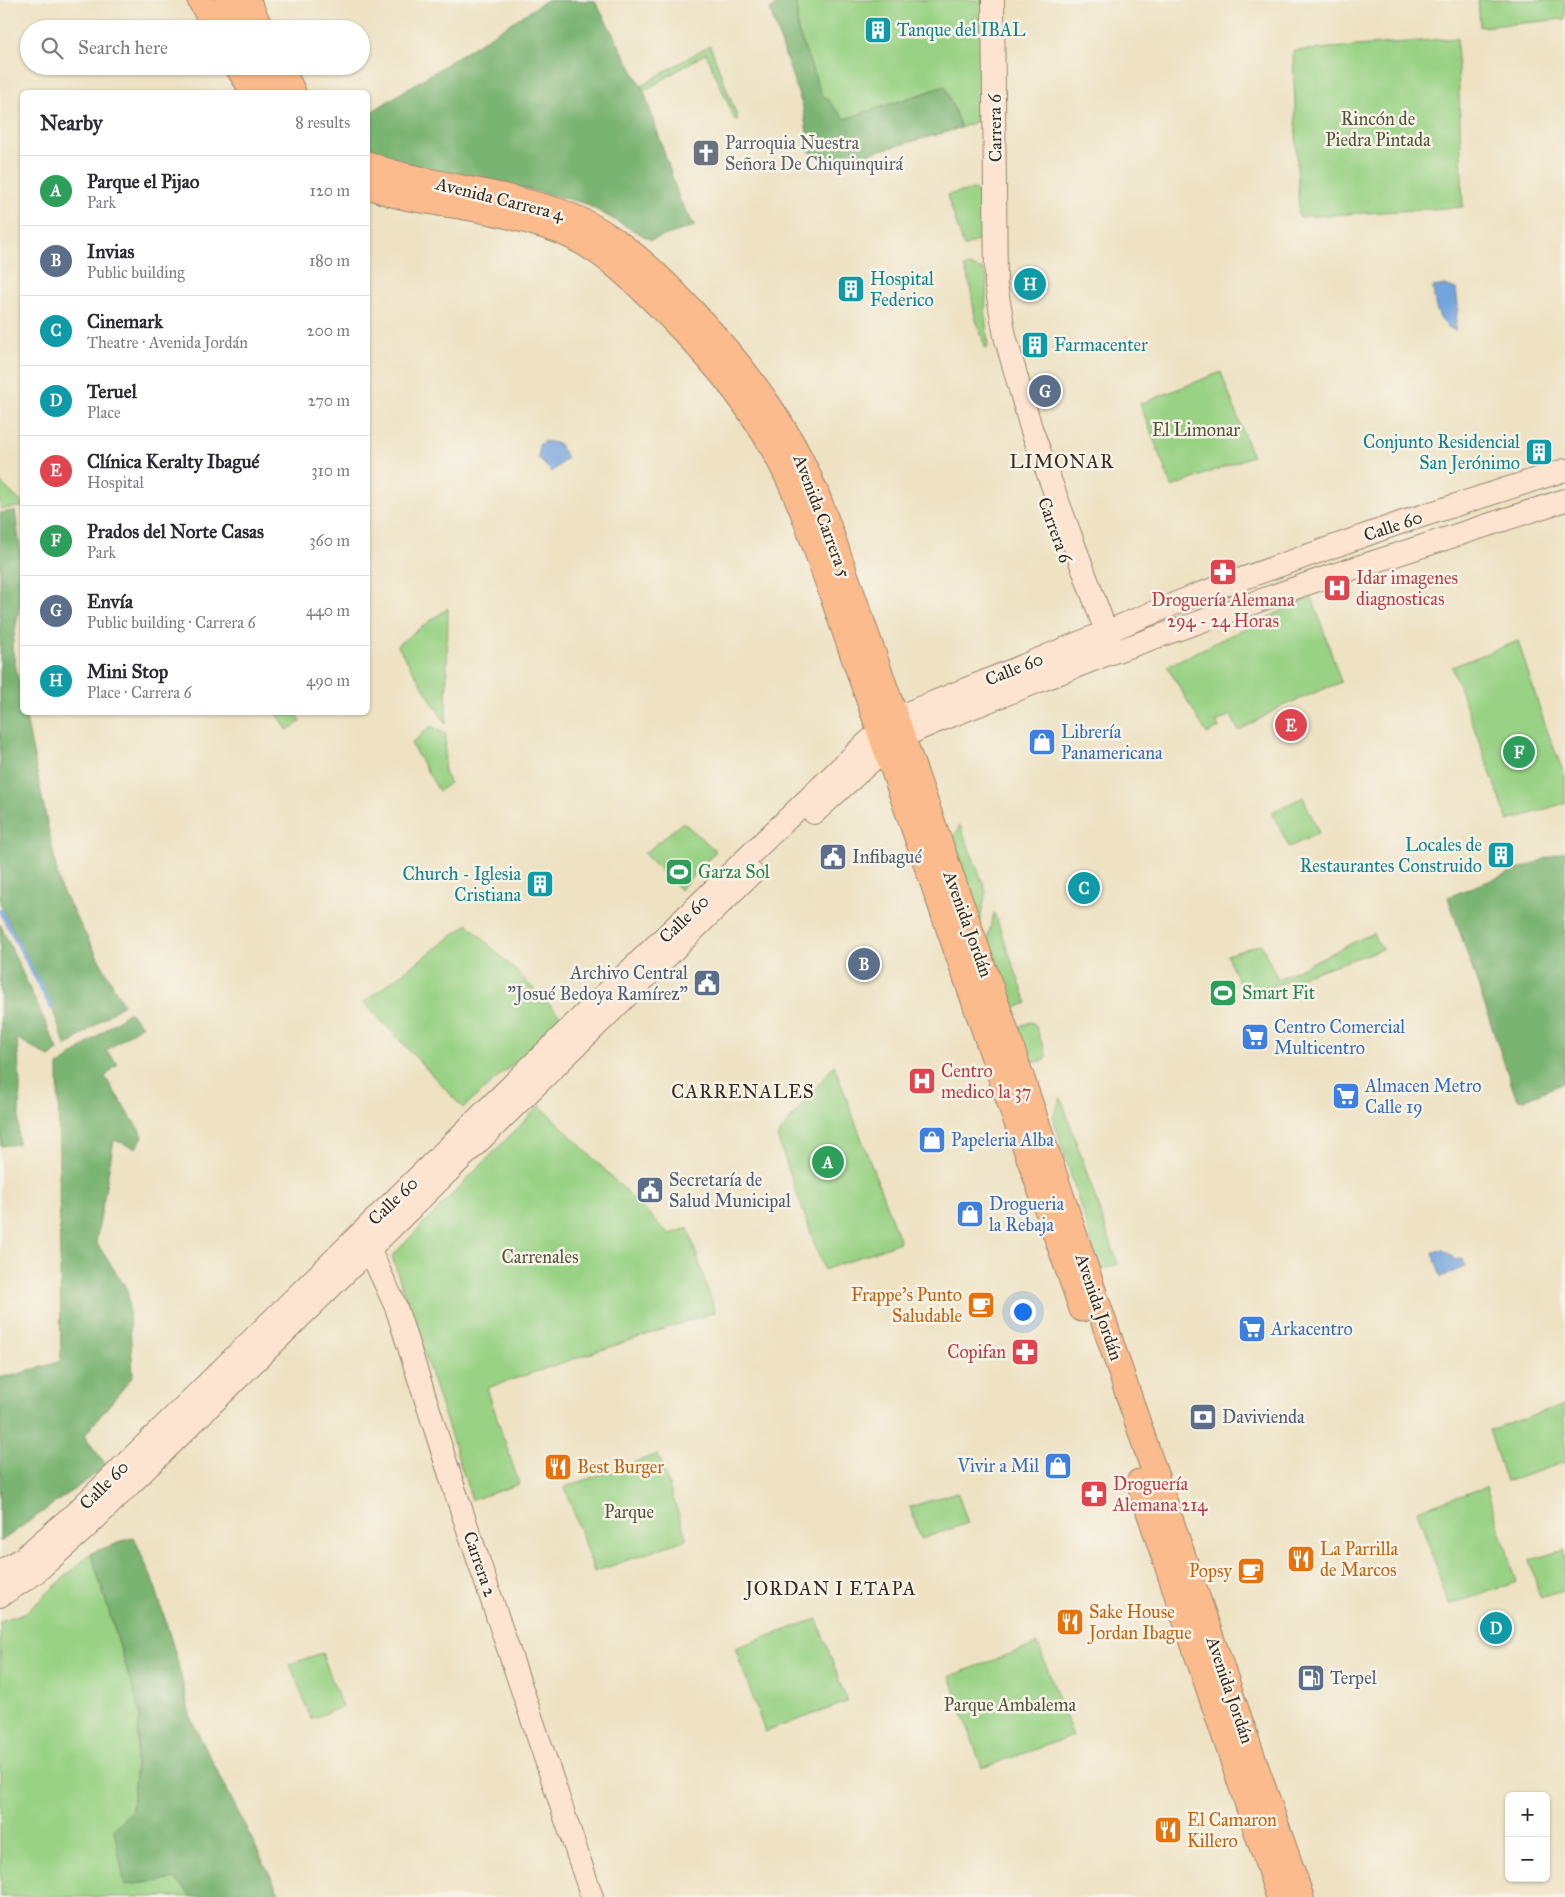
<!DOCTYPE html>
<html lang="en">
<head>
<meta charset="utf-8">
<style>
	body { margin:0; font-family:"IM FELL Great Primer",serif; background:#f2f2f3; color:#2b2b33 }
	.controls { position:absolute; right:15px; bottom:15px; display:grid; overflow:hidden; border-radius:8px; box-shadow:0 1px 4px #0004 }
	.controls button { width:45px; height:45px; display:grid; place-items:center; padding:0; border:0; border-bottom:1px solid #e1e1e2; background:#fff; color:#2b2b33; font:25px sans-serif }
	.you { position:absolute; left:1022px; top:1311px; width:18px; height:18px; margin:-12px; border:4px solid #fff; border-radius:50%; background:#1a73e8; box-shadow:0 0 0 8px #1a73e833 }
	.badge { display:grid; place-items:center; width:32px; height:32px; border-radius:50%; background:#b5179e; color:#fff; font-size:16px; font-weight:700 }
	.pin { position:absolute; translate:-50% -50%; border:2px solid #fff; box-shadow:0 1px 5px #0006 }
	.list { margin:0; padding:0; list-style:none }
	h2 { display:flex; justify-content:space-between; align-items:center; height:65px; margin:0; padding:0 20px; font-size:21px }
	h2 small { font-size:16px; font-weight:400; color:#7c7c81 }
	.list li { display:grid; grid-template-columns:32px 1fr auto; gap:15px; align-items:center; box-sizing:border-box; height:70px; padding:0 20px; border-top:1px solid #e1e1e2 }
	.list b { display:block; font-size:19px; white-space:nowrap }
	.list p { margin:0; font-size:16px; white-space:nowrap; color:#7c7c81 }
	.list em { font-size:16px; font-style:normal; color:#7c7c81 }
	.icon { flex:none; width:28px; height:28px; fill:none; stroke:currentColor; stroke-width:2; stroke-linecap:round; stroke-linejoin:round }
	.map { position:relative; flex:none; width:1565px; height:1897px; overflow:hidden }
	.search { position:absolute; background:#fff; box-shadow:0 1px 4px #0004; left:20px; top:20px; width:350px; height:55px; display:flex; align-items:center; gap:12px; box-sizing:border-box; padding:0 18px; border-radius:28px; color:#7c7c81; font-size:19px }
	.panel { position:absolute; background:#fff; box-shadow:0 1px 4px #0004; left:20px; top:90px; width:350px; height:625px; border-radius:8px }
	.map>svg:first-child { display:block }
	.green { fill:#99d284; stroke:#6a7e51 }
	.forest { fill:#7ab472; stroke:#5a6f48 }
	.water { fill:#73a4dd; stroke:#57677e }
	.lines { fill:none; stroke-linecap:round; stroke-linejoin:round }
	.stream { stroke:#73a4dd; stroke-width:4.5 }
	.secondary-casing { stroke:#948670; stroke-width:24 }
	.primary-casing { stroke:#948670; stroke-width:27 }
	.secondary { stroke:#fde4d1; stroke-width:22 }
	.primary { stroke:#fbbb8c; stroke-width:25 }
	.labels { text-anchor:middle; stroke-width:5; stroke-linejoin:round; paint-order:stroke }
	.culture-label { font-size:18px; fill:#0d838f; stroke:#f7f3e8; text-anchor:start }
	.park-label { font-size:18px; fill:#525438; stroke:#f7f3e8 }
	.street-label { font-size:18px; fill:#3b2a1e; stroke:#f7f3e8 }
	.worship-label { font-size:18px; fill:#5b616d; stroke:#f7f3e8; text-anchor:start }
	.health-label { font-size:18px; fill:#be3a42; stroke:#f7f3e8; text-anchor:start }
	.shop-label { font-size:18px; fill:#366cbe; stroke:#f7f3e8; text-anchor:start }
	.service-label { font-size:18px; fill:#4e5e75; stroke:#f7f3e8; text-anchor:start }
	.leisure-label { font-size:18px; fill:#27864d; stroke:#f7f3e8; text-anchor:start }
	.food-label { font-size:18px; fill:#c56008; stroke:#f7f3e8; text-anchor:start }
	.neighbourhood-label { font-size:19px; letter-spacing:1px; fill:#3b2a1e; stroke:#f7f3e8 }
</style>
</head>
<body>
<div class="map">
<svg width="1565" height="1897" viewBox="0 0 1565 1897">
	<rect width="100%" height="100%" fill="#f7f3e8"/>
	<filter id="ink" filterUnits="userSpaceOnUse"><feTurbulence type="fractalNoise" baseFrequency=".02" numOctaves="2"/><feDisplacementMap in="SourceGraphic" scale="10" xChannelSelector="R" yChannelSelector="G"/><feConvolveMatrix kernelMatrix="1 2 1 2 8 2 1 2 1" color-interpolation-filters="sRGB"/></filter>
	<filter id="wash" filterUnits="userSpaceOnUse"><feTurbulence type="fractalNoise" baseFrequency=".0096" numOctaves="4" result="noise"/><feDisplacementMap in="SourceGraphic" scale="20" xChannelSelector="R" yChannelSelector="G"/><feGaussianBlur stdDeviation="1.12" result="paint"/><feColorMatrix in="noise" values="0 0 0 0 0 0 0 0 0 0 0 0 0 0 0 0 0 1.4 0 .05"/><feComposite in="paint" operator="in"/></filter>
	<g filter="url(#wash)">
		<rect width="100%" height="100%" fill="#eee2c3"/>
		<g class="green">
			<path d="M796,0h189l5,115 -29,13 -16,-41 -100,32 -24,-26 -23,-62z"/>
			<path d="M1478,0h87v19l-85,8z"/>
			<path d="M1457,38l6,169 -164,10 -6,-166z"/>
			<path d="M710,45l28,74 -3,1 -29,-67 -62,38 -3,-5z"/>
			<path d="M974,189l10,7 1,41 -21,10 -17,-52z"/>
			<path d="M970,266l13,4 4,7 -2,35 3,34 -2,4 -11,-33 -5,-32 -6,-18z"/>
			<path d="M1221,372l31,84 -80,31 -32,-83z"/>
			<path d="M0,482l22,21v4l-22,2z"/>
			<path d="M1310,597l3,3 28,82 -61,25 -41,24 -8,-16 -15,7 3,6 -12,6 -40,-68z"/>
			<path d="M448,608l-2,116 -49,-79z"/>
			<path d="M1518,641l28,87 19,48v27l-57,18 -56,-154z"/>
			<path d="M277,713h19l5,9 -14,8z"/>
			<path d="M431,726l15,9 -2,38 6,10 -11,8 -28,-47z"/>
			<path d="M1303,797l16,36 -30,14 -17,-35z"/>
			<path d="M683,822l33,29 -36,39 -36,-36z"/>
			<path d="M960,825l26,66 -6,30 -28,-81z"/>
			<path d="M994,912l33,91 -14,6 -3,-2 -23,-66z"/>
			<path d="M468,924l96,95 -101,89 -99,-106z"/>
			<path d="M1373,933l4,9 6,7 -139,47 -17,-41 34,-11 17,35z"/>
			<path d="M1031,1022l4,2 12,33 -3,4 -12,1 -3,-2 -11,-30 2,-4z"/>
			<path d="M834,1065l66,177 -76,28 -47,-133z"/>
			<path d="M1061,1098l57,166 -18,6 -47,-153z"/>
			<path d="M540,1105l129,129 19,-6 27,84 -228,76 32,96 -47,16 -80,-244z"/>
			<path d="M1565,1405v57l-59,20 -17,-52z"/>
			<path d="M658,1454l29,85 -93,33 -29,-85z"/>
			<path d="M1486,1487l31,95 -68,23 -32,-95z"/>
			<path d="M957,1492l11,31 -47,16 -11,-32z"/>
			<path d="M1565,1550v40l-25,8 -10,-38z"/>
			<path d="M91,1553l49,159 -8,98 -17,19 10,56 50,-6 17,18h-192v-276l27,-9z"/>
			<path d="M817,1619l30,83 -82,30 -30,-84z"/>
			<path d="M1038,1644l35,92 -91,32 -32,-92z"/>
			<path d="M322,1653l20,54 -31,12 -21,-55z"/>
		</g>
		<g class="forest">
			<path d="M547,0l48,1 49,90 36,110 15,25 -44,14 -67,-37 -87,-21 -120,-24 -9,-5v-39z"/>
			<path d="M781,0h15l2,31 23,62 24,26 100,-33 16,42 -127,35 -24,-11 -7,-44 -33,-98z"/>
			<path d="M15,511l7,52v30l-10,54 10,52v13l3,1 35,174 63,117 -57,43 -14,-39 -52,-105v-390z"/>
			<path d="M1565,851v231l-41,18 -6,-1 -3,-4 -67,-198z"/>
			<path d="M0,924l58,126 -9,7 -32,-19 3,48 -2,58 -17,2z"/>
			<path d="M129,1012l13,13 -36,26 12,13 -13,13 38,59 -7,12 -22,-8 -18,102 32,49 5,85 -49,60 23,30 -107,76v-166h12l49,-15 -3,-295z"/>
			<path d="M134,1537l21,49 21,70 15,63 90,178h-89l-17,-18 -50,6 -11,-56 18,-19 8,-98 -49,-159z"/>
		</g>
		<g class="water">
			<path d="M1445,285l11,4 2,16 -3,26c-19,-10 -20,-24 -22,-44z"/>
			<path d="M545,441l14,3 8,14 -15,14 -13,-13v-14z"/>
			<path d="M1442,1249l14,11 7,-1 2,8 -24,10 -8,-24z"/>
		</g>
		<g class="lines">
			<path class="stream" d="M0,910l52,98"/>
		</g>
	</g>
	<g filter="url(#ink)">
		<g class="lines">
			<g class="secondary-casing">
				<g id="secondary">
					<path d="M993,0l3,285 9,51 26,92 80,217"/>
					<path d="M814,813l73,-66 15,-10 31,-14 170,-67 215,-76 247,-80"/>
					<path d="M361,1242l9,9 26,56 59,184 137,406"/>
					<path d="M0,1572l23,-14 53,-46 500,-490 285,-274 34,-30 301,-123 204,-72 165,-53"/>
					<path d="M0,1596l34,-22 52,-46 666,-655"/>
				</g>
			</g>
			<g class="primary-casing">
				<g id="primary">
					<path d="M200,0l16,29"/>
					<path d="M227,0l14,29"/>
					<path d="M247,0l14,29"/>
					<path d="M237,66l17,26"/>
					<path d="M259,66l14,26"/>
					<path d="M280,66l13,26"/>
					<path d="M368,164c14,7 31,10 47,14 46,11 94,17 140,32 55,18 97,58 136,100 58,62 104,123 133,204l178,506 175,519 124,358"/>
					<path d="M368,185c27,13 62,16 91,21 31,5 62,12 92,22 42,14 75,45 106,76 69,68 117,128 150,219l275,786"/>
					<path d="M1139,1482l140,415"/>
				</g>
			</g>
			<use href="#secondary" class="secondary"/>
			<use href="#primary" class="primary"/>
		</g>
	</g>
	<defs>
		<g id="building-square" transform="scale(1.4375)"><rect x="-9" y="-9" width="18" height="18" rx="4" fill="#0f9aa8" stroke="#f7f3e8"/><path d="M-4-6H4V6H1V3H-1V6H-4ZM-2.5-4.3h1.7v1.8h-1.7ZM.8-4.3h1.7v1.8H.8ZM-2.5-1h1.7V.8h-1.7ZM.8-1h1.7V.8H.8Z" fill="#fff"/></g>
		<g id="church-square" transform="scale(1.4375)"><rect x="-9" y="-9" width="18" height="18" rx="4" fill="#6b7280" stroke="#f7f3e8"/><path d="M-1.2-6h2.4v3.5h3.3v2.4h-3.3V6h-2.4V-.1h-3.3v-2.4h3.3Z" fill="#fff"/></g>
		<g id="pharmacy-square" transform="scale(1.4375)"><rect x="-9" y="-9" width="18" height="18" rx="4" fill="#e0444e" stroke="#f7f3e8"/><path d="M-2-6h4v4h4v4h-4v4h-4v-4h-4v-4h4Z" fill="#fff"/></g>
		<g id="hospital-square" transform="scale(1.4375)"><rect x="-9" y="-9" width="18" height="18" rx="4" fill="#e0444e" stroke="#f7f3e8"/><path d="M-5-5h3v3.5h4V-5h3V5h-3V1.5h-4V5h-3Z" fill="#fff"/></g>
		<g id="shop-square" transform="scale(1.4375)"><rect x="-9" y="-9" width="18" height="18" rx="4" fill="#3f7fe0" stroke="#f7f3e8"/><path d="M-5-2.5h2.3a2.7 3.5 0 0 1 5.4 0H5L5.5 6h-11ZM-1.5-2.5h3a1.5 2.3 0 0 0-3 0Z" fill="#fff"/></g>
		<g id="civic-square" transform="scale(1.4375)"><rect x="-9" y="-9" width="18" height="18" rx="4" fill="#5c6f8a" stroke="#f7f3e8"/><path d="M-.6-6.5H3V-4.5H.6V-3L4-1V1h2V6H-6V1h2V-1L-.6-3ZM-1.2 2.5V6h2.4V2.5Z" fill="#fff"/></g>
		<g id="stadium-square" transform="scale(1.4375)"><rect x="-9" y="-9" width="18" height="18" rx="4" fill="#2e9e5b" stroke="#f7f3e8"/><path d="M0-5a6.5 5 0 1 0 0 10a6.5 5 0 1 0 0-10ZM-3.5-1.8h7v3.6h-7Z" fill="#fff"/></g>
		<g id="supermarket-square" transform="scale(1.4375)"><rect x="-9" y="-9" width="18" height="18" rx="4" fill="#3f7fe0" stroke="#f7f3e8"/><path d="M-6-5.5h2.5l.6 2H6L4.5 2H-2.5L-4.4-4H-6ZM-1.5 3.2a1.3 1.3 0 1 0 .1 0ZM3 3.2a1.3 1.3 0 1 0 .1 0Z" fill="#fff"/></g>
		<g id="cafe-square" transform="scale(1.4375)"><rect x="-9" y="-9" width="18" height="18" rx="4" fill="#e8710a" stroke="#f7f3e8"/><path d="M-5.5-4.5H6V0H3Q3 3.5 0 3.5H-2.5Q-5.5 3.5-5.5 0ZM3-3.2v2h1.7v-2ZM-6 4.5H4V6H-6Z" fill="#fff"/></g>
		<g id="bank-square" transform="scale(1.4375)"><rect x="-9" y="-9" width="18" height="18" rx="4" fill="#5c6f8a" stroke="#f7f3e8"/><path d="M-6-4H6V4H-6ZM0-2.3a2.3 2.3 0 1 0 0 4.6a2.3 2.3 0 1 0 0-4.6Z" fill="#fff"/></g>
		<g id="restaurant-square" transform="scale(1.4375)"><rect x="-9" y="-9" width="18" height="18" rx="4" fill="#e8710a" stroke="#f7f3e8"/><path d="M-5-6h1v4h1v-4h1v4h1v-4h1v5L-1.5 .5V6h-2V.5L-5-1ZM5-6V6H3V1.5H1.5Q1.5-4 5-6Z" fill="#fff"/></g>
		<g id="fuel-square" transform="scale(1.4375)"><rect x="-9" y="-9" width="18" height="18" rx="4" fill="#5c6f8a" stroke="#f7f3e8"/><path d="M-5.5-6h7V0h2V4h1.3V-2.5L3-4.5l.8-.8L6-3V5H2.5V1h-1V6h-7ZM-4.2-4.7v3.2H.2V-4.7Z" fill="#fff"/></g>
	</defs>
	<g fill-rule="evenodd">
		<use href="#building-square" x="878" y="30"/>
		<use href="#church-square" x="706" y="153"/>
		<use href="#building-square" x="851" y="289"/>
		<use href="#building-square" x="1035" y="345"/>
		<use href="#building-square" x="1539" y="452"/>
		<use href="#pharmacy-square" x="1223" y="572"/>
		<use href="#hospital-square" x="1337" y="588"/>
		<use href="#shop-square" x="1042" y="742"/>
		<use href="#building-square" x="1501" y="855"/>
		<use href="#civic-square" x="833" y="857"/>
		<use href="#stadium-square" x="679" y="872"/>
		<use href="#building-square" x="540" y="884"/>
		<use href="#civic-square" x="707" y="983"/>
		<use href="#stadium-square" x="1223" y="993"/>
		<use href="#supermarket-square" x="1255" y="1037"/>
		<use href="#hospital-square" x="922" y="1081"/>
		<use href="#supermarket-square" x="1346" y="1096"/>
		<use href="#shop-square" x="932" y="1140"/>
		<use href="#civic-square" x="650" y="1190"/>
		<use href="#shop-square" x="970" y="1214"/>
		<use href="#cafe-square" x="981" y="1305"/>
		<use href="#supermarket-square" x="1252" y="1329"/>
		<use href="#pharmacy-square" x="1025" y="1352"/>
		<use href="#bank-square" x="1203" y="1417"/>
		<use href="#shop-square" x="1058" y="1466"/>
		<use href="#restaurant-square" x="558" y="1467"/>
		<use href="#pharmacy-square" x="1094" y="1494"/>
		<use href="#restaurant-square" x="1301" y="1559"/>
		<use href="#cafe-square" x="1251" y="1571"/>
		<use href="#restaurant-square" x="1070" y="1622"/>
		<use href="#fuel-square" x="1311" y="1678"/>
		<use href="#restaurant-square" x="1168" y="1830"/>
	</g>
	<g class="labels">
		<g class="culture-label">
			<text x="897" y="36">Tanque del IBAL</text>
			<text x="870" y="285">Hospital<tspan x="870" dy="21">Federico</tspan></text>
			<text x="1054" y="351">Farmacenter</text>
			<text x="1520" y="448" text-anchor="end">Conjunto Residencial<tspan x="1520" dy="21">San Jerónimo</tspan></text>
			<text x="1482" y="851" text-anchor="end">Locales de<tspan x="1482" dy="21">Restaurantes Construido</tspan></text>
			<text x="521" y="880" text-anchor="end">Church - Iglesia<tspan x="521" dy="21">Cristiana</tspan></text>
		</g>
		<g class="park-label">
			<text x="1378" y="125">Rincón de<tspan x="1378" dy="21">Piedra Pintada</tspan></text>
			<text x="1196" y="436">El Limonar</text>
			<text x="540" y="1263">Carrenales</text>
			<text x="629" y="1518">Parque</text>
			<text x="1010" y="1711">Parque Ambalema</text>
		</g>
		<g class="street-label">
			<text transform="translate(995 128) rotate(-91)" y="6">Carrera 6</text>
			<text transform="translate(500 199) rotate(14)" y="6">Avenida Carrera 4</text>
			<text transform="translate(822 516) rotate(69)" y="6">Avenida Carrera 5</text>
			<text transform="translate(1393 526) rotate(-19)" y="6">Calle 60</text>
			<text transform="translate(1055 530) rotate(70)" y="6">Carrera 6</text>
			<text transform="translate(1014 669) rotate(-22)" y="6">Calle 60</text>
			<text transform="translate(684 919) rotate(-44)" y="6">Calle 60</text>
			<text transform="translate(968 924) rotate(70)" y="6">Avenida Jordán</text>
			<text transform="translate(393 1201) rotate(-44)" y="6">Calle 60</text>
			<text transform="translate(1099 1307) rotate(71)" y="6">Avenida Jordán</text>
			<text transform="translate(104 1485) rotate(-45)" y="6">Calle 60</text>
			<text transform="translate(480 1564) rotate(71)" y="6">Carrera 2</text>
			<text transform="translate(1230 1690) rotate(71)" y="6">Avenida Jordán</text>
		</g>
		<g class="worship-label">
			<text x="725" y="149">Parroquia Nuestra<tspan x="725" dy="21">Señora De Chiquinquirá</tspan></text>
		</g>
		<g class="health-label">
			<text x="1356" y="584">Idar imagenes<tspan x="1356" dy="21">diagnosticas</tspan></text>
			<text x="1223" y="606" text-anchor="middle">Droguería Alemana<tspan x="1223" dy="21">294 - 24 Horas</tspan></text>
			<text x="941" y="1077">Centro<tspan x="941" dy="21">medico la 37</tspan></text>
			<text x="1006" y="1358" text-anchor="end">Copifan</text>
			<text x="1113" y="1490">Droguería<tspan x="1113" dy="21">Alemana 214</tspan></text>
		</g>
		<g class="shop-label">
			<text x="1061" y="738">Librería<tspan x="1061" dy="21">Panamericana</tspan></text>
			<text x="1274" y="1033">Centro Comercial<tspan x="1274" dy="21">Multicentro</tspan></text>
			<text x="1365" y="1092">Almacen Metro<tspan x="1365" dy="21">Calle 19</tspan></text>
			<text x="951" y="1146">Papeleria Alba</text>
			<text x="989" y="1210">Drogueria<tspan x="989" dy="21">la Rebaja</tspan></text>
			<text x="1271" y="1335">Arkacentro</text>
			<text x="1039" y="1472" text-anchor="end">Vivir a Mil</text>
		</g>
		<g class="service-label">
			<text x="852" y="863">Infibagué</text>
			<text x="688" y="979" text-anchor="end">Archivo Central<tspan x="688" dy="21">"Josué Bedoya Ramírez"</tspan></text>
			<text x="669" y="1186">Secretaría de<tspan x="669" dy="21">Salud Municipal</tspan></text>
			<text x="1222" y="1423">Davivienda</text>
			<text x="1330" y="1684">Terpel</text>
		</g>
		<g class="leisure-label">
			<text x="698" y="878">Garza Sol</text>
			<text x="1242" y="999">Smart Fit</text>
		</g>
		<g class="food-label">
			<text x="962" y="1301" text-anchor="end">Frappe's Punto<tspan x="962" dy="21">Saludable</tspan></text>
			<text x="577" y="1473">Best Burger</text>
			<text x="1320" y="1555">La Parrilla<tspan x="1320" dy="21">de Marcos</tspan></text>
			<text x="1232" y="1577" text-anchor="end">Popsy</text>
			<text x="1089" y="1618">Sake House<tspan x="1089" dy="21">Jordan Ibague</tspan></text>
			<text x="1187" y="1826">El Camaron<tspan x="1187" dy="21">Killero</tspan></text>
		</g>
		<g class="neighbourhood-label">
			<text x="1062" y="468">LIMONAR</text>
			<text x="743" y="1098">CARRENALES</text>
			<text x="831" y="1595">JORDAN I ETAPA</text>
		</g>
	</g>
</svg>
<div class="controls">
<button>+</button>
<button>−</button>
</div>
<div class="you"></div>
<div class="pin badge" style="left:828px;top:1162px;background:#2e9e5b">A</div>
<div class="pin badge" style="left:864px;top:964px;background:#5c6f8a">B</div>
<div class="pin badge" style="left:1084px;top:888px;background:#0f9aa8">C</div>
<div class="pin badge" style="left:1496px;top:1628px;background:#0f9aa8">D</div>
<div class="pin badge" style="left:1291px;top:725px;background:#e0444e">E</div>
<div class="pin badge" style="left:1519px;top:752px;background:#2e9e5b">F</div>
<div class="pin badge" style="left:1045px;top:391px;background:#5c6f8a">G</div>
<div class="pin badge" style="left:1030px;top:284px;background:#0f9aa8">H</div>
<div class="search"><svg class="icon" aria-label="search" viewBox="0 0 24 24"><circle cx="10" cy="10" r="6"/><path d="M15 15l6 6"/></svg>Search here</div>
<section class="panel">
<h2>Nearby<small>8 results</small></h2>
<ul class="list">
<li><span class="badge" style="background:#2e9e5b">A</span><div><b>Parque el Pijao</b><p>Park</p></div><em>120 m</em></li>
<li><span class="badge" style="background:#5c6f8a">B</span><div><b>Invias</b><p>Public building</p></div><em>180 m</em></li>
<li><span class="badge" style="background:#0f9aa8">C</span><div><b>Cinemark</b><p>Theatre · Avenida Jordán</p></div><em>200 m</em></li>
<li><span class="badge" style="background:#0f9aa8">D</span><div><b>Teruel</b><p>Place</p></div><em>270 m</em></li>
<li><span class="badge" style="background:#e0444e">E</span><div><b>Clínica Keralty Ibagué</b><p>Hospital</p></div><em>310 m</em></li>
<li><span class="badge" style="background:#2e9e5b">F</span><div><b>Prados del Norte Casas</b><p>Park</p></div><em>360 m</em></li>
<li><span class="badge" style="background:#5c6f8a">G</span><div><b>Envía</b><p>Public building · Carrera 6</p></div><em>440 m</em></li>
<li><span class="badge" style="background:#0f9aa8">H</span><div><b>Mini Stop</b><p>Place · Carrera 6</p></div><em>490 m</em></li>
</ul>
</section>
</div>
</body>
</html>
